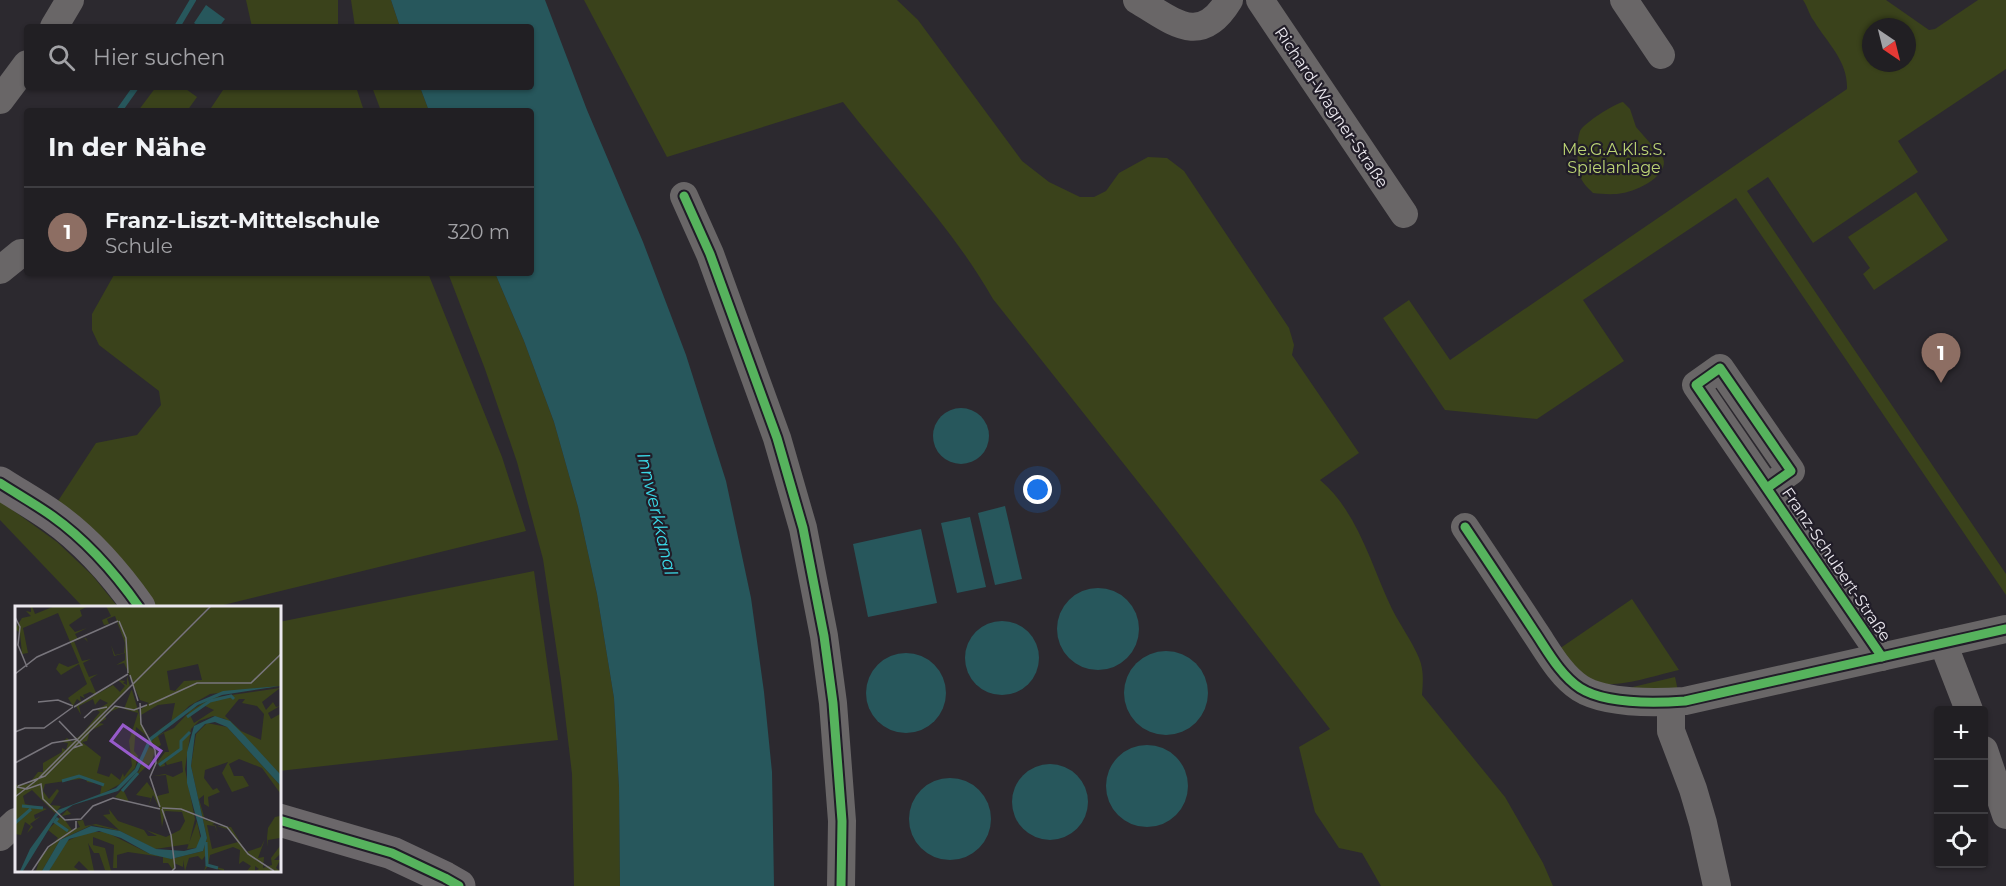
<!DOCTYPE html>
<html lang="de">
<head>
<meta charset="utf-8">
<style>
	body { margin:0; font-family:Montserrat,sans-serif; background:#29272b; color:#f1f3f6 }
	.controls { position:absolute; right:18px; bottom:18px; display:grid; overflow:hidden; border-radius:6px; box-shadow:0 2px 4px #0004 }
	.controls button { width:54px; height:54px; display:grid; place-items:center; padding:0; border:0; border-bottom:2px solid #3e3d41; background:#211f23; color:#f1f3f6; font:30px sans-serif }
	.compass { position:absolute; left:1862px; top:18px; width:54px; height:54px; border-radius:50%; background:#211f23; box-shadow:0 2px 4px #0004; rotate:145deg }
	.you { position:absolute; left:1038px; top:490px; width:21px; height:21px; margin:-15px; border:4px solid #fff; border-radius:50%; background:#1a73e8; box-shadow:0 0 0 9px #1a73e833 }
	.badge { display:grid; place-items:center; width:39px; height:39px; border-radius:50%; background:#ea580c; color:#fff; font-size:20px; font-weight:700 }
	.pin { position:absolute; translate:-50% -50px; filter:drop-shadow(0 2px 3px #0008) }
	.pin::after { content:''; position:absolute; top:32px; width:21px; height:18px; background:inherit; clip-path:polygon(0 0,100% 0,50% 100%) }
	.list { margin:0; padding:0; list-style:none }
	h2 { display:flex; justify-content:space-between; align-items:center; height:78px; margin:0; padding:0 24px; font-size:26px }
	h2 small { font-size:20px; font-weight:400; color:#a2a2a6 }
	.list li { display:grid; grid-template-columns:39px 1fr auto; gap:18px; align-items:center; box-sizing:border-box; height:90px; padding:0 24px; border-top:2px solid #3e3d41 }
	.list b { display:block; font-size:22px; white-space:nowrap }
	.list p { margin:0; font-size:20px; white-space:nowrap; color:#a2a2a6 }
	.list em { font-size:20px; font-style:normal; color:#a2a2a6 }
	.icon { flex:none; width:33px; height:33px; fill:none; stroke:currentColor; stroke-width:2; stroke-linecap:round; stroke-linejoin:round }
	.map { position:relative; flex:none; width:2006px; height:886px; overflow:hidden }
	.search { position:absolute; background:#211f23; box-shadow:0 2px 4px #0004; left:24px; top:24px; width:510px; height:66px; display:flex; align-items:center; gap:15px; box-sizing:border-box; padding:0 21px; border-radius:6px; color:#a2a2a6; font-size:22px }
	.panel { position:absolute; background:#211f23; box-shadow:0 2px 4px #0004; left:24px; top:108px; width:510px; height:168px; border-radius:6px }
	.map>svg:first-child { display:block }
	.green { fill:#3a421b; fill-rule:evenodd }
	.water { fill:#27575c }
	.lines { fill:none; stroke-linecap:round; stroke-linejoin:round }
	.stream { stroke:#27575c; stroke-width:6 }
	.minor { stroke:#696667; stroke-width:28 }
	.major { stroke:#6b676a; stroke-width:33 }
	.cycleway-casing { stroke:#211d28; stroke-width:13 }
	.cycleway { stroke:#56b35d; stroke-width:9 }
	.labels { text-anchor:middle; stroke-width:4.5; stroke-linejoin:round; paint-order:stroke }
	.street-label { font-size:16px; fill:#ebe8ef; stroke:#211d28 }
	.park-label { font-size:16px; fill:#bcd474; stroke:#211d28 }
	.water-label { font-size:18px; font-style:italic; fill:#3ad7e5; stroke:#211d28 }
	.inset-river { fill:none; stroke:#27575c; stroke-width:3 }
	.inset-road { fill:none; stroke:#78757c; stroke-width:1.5 }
	.view { fill:#975bcb; fill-opacity:0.15; stroke:#975bcb; stroke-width:3 }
	.inset-edge { fill:none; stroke:#ebe8ef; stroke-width:3 }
</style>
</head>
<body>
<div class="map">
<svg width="2006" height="886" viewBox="0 0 2006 886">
	<rect width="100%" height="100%" fill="#2c292f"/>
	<g class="green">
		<path d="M246,0h92v27h-86z"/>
		<path d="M351,0h40l9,27h-45z"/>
		<path d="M584,0h313l21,20 104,141 27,21 31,15h14l12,-6 13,-18 29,-16 19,1 17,13 105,157 5,17 -2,10 67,98 -39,27c38,32 51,85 72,129 8,16 20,32 27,49 5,12 4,24 3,37l83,102 38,66 10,23h-172l-19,-33 -23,-5 -24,-36 -16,-65 31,-18 -172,-222 -165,-208c-41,-72 -100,-132 -150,-197l-176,55z"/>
		<path d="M1803,0h83l43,30 6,-1 43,-29h28v69l-108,72 20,31 -105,71 -45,-66 -21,14 259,383v21l-270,-397 -153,102 41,61 -87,58 -92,-9 -62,-92 26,-18 41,60 397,-271c1,-28 -19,-45 -33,-68 -5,-6 -6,-14 -11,-21zM1871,27h36v36h-36z"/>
		<path d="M156,87h27l14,10 -10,14h-49z"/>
		<path d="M225,87h131l8,24h-155z"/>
		<path d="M372,87h48l9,24h-48z"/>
		<path d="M1623,102l7,7 6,18 27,31c7,17 -26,33 -40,35 -9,2 -21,1 -30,0 -5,-5 -12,-11 -13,-19 -3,-11 -4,-32 0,-43 4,-8 34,-27 43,-29z"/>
		<path d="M1916,192l32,48 -74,50 -11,-16 7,-6 -22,-31z"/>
		<path d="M115,273h313l74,184 24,74 -311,76h-60l-97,-106 38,-58 41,-8 24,-30 -2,-14 -60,-46 -7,-15v-16z"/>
		<path d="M448,273h47l29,68 30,81 24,85 19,87 17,104 5,89 1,99h-46l-2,-112 -11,-94 -18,-121 -26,-97 -32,-93z"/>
		<path d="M0,501l57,41 35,33 26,32h-35l-83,-87z"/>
		<path d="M534,571l24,169 -279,31v-149z"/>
		<path d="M1632,599l47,71c-24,5 -69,22 -91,10 -11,-6 -21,-22 -29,-31z"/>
		<path d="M1675,677l3,14 -58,-1z"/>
	</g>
	<g class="water">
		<path d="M391,0h154l42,110 56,132 43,113 40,126 25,117 13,94 8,80 2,114h-154l-1,-99 -5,-89 -17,-104 -19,-87 -24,-85 -30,-81 -29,-68h36v-162h-102l-9,-24h111v-60h-131z"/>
		<path d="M206,5l19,14 -6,8h-19l-6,-4z"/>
		<circle cx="961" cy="436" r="28"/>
		<path d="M1005,506l17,73 -27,6 -17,-72z"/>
		<path d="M970,517l16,70 -29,6 -16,-70z"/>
		<path d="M921,529l16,74 -69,14 -15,-73z"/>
		<circle cx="1098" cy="629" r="41"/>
		<circle cx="1002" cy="658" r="37"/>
		<circle cx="1166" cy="693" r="42"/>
		<circle cx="906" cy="693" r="40"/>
		<circle cx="1147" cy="786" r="41"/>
		<circle cx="1050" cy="802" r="38"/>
		<circle cx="950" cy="819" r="41"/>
	</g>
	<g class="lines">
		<g class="stream">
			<path d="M177,27l16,-27"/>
			<path d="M119,111l17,-24"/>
		</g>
		<g class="minor">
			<path d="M1137,0c36,21 63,48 92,0"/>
			<path d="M1260,0l144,214"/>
			<path d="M1624,0l37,55"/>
			<path d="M54,27l16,-27"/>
			<path d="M0,100l27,-36"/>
			<path d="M684,196l26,58 67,184 26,90 21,108 9,67 9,118 -1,65"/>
			<path d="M0,270l21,-17"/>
			<path d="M1767,488l24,-17 -71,-103 -24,17 186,272"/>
			<path d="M1465,527c23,34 46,69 69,104 13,19 26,44 46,57 25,16 76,15 105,13l321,-72"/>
			<path d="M1943,643l26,67"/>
			<path d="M1671,702v29l22,58 10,34 14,63"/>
			<path d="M1984,750l22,65"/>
			<path d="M0,837l16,-15"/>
		</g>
		<g class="major">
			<path d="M0,483c17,11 35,21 52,33 34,24 63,57 87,91"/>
			<path d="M279,820l113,33 53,25 14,8"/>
		</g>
		<g class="cycleway-casing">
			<g id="cycleway">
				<path d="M684,196l26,58 67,184 26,90 21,108 9,67 9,118 -1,65"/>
				<path d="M0,483c17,11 35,21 52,33 34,24 63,57 87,91"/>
				<path d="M1767,488l24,-17 -71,-103 -24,17 186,272"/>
				<path d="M1465,527c23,34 46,69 69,104 13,19 26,44 46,57 25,16 76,15 105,13l321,-72"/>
				<path d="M279,820l113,33 53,25 14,8"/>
			</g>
		</g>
		<use href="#cycleway" class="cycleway"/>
	</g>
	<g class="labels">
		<g class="street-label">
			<text transform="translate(1332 107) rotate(56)" y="6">Richard-Wagner-Straße</text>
			<text transform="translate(1837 564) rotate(56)" y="6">Franz-Schubert-Straße</text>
		</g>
		<g class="park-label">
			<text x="1614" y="155">Me.G.A.Kl.s.S.<tspan x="1614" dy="18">Spielanlage</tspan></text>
		</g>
		<g class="water-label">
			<text transform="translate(657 514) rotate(77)" y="6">Innwerkkanal</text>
		</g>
	</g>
	<g transform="translate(15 606)">
		<rect width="266" height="266" fill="#2c292f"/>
		<path d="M12,0h5l3,8 20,-8h34l-9,4 2,6 -13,9 6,7 12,-4 -12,6 3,5 8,-1 2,4 -4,-4 -10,3 8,20 9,-2 -8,4 6,14 9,-3 -8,5 7,16 -7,-3 -7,3 2,3 -5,-2 1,6 -4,-3 -4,7 -5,-8 19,-14 -8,-20 -18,11 -5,-6 3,-6 9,4 11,-4 -21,-50 -35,15 5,25 -6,1 -2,-21 -5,-4 7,-11 9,-2 -5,-5 5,1v-4zM91,0h104l-70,72 72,-72h68v80l-70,8 -21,12 -18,18 -14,7 14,-9 4,-19 -17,2 -17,10v-6l8,-6 -9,-3 -16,-37 -8,2 9,-5v-7l-11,3 -3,-11 4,10 9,-2 1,-10 -10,-27 -8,3 2,5 -5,1 -2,-5 9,-4zM183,58l4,16 -18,1 -9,10 -5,-1 -3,-19zM112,70l3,10 -35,36 19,-16h5l2,1 -16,7 1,5 -7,4 5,1 -14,7 -3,10 -5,1 19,15 -4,16 12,4 2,-4 9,7 3,-7 1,4 8,-11 -3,-25 9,-28 -14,-4 7,-18 -5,4 6,-5 8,27v4l7,14 3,-1 -3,2 -11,-9 -2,24 4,5 -3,12 -15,16 -20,11 2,-11 -15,-2 -1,-4 -41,6 -2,7 6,8 8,-10 2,2 -9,14 11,1 -6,7 -23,-23 -9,6 2,8 22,5 -13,6 1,4 6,-3 -11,8 3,3 -6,6 4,-7 -6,-4 -4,13 -6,-1 1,-49 13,-1 9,-12h5v-9l19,-11v-4l4,2 2,-7 -6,-1 5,-4 5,4 4,-3 -2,-3 3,2 5,-4 18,-22 -3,-2 11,-7 -8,-4 -5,6 -2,-6 -14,7 2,9 -5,-9 37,-21 7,7 5,-6 -7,-6 7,1 -2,2 4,2zM265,82l-18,14 4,8 7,-8 3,5 4,-1 -12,7 3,6 9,-5v60l-55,-55 -12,-3 -14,5 -8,8 -6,40 10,50 -6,25 -34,5 -35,-18 -28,-6 -32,15 -18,31h-6l4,-13 18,-20 -10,-8 19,-20 4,4 -9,2 10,14 8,-3 -3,-6 6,-1 2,6 11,-2 23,6 -16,-15 7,-1 -1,-5 9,12 26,9 4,6h9l-11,-6 20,7 14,-7 5,-9 -3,-9 -17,-1 -3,16 -2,-18 -7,-14 -5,12 3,-9 -15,-3 11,-13 10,14 12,-3 -3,-18 -13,1 12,-2 8,3 10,-5 -1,-11 -15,4 -3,-5 1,6 -5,1 -3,-4 8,-11h4l-5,-19 -6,3 3,9 -3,2 -7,-5 -3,4 7,4 -3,11 -29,28 6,13 -14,-5 24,-26 9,-26 8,-9 18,-8 16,-17 21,-13zM224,93h6l-3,4 15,3 7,8 -3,26 -20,-9 -16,-15zM188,99l11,5 -20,13 -4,-8zM192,117l20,4 53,58v8l-18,-25 -23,-9 -10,5 5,12h9l6,10 -17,6 -10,-19 6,-11 -23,8 -1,8 9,12 4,-2 3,4 -12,5 1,10 -5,-3v-9l-5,4 6,21 11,3 -4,1 4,2v1l1,5 -2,-6 -8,-1 5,24 26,-7 -8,-12 -13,-4 14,1 15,25 15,-5 4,-8 -7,19 6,-1 -1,11 9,-3 -1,-7 9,-12v8l-6,6h6l-4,8 4,3h-25l4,-2 -4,-3v5h-8l4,-5 -8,-5 -4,3 1,-14 -7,-3 -23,8 -2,10 16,4v2l-16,-5 -4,5 4,-12 -3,-3 -3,4 -4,-4 -9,2 -4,13 -2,-11v7l-9,-4 1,5 -2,2 -5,-7h-5v-6l-35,-5 -11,3v13h-4l1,-23 -21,-8v8l12,3 6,23 -6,-1 -6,-17h-5l-6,-10 6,28h-5l-10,-10 -5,6 6,4h-31l16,-29 22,-10h19l44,22 13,2 8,3 32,-8 4,-13 -16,-72 5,-32zM265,210v22l-12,2v7l-1,-9 1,-10 7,-11zM182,215l4,20 -5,7 -9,1z" fill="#3a421b" fill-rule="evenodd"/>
		<path d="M265,80l-58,9 -24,10 -46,35 -14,31 -20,20 -45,14 -16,11 -34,55h-3l10,-22 28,-39 58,-22 19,-19 14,-31 46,-35 28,-12zM200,110l15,5 15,15 35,38v11l-53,-58 -12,-5 -10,2 -10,10 -4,32 16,72 -4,13 -32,8 -21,-5 -29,-16 -22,-7 -30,8 -20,32h-7l18,-31 31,-14 29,5 36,18 28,2 12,-3 5,-12 -14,-53v-31l7,-26z" fill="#27575c"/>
		<path class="inset-river" d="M172,111l23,-16 21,-5 3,3M144,159l22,-16v-8l9,-9M47,175l17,-5 25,9M107,185l16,-18M7,200l21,2M43,212l-3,4 13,9M0,217l16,-14M191,236l1,23 11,3"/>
		<path class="inset-road" d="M0,11l5,10 -2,18 9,22M104,15l7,17 2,35M0,68l22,-17 81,-36M115,69l8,26M23,96l20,-2 15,6M125,97l1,21 14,26 1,13 -6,14 10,30M134,99l48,-22h54l30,-29M59,101l54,-33M69,112l9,-8 14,-3M44,115l23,24 -9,3M0,126l10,-4h19l29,-21M0,157l37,-20 25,-4M3,180l27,-10 70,-70 19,4 13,-5M2,181l10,2 14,-5 2,15 22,21 16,-1 12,-13 20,-8 47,11M0,191l23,-18 173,-173M147,202l19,1 46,18 21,27 26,17M147,203l9,26 4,33 -3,3M17,265l16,-24 28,-19v-7"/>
		<path class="view" d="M108,119l38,26 -12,17 -38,-27z"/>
		<rect width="266" height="266" class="inset-edge"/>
	</g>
</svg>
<div class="controls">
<button>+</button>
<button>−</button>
<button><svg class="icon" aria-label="locate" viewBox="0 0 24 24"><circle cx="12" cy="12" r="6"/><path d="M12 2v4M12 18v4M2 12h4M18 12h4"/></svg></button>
</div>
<svg class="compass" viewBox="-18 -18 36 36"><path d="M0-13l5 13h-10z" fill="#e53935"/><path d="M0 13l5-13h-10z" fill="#a2a2a6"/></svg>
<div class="you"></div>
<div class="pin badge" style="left:1941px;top:383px;background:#8d6e63">1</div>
<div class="search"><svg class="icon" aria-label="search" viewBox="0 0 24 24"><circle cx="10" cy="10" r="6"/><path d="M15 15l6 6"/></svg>Hier suchen</div>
<section class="panel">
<h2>In der Nähe<small></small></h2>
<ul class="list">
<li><span class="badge" style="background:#8d6e63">1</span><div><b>Franz-Liszt-Mittelschule</b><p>Schule</p></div><em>320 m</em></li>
</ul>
</section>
</div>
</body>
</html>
